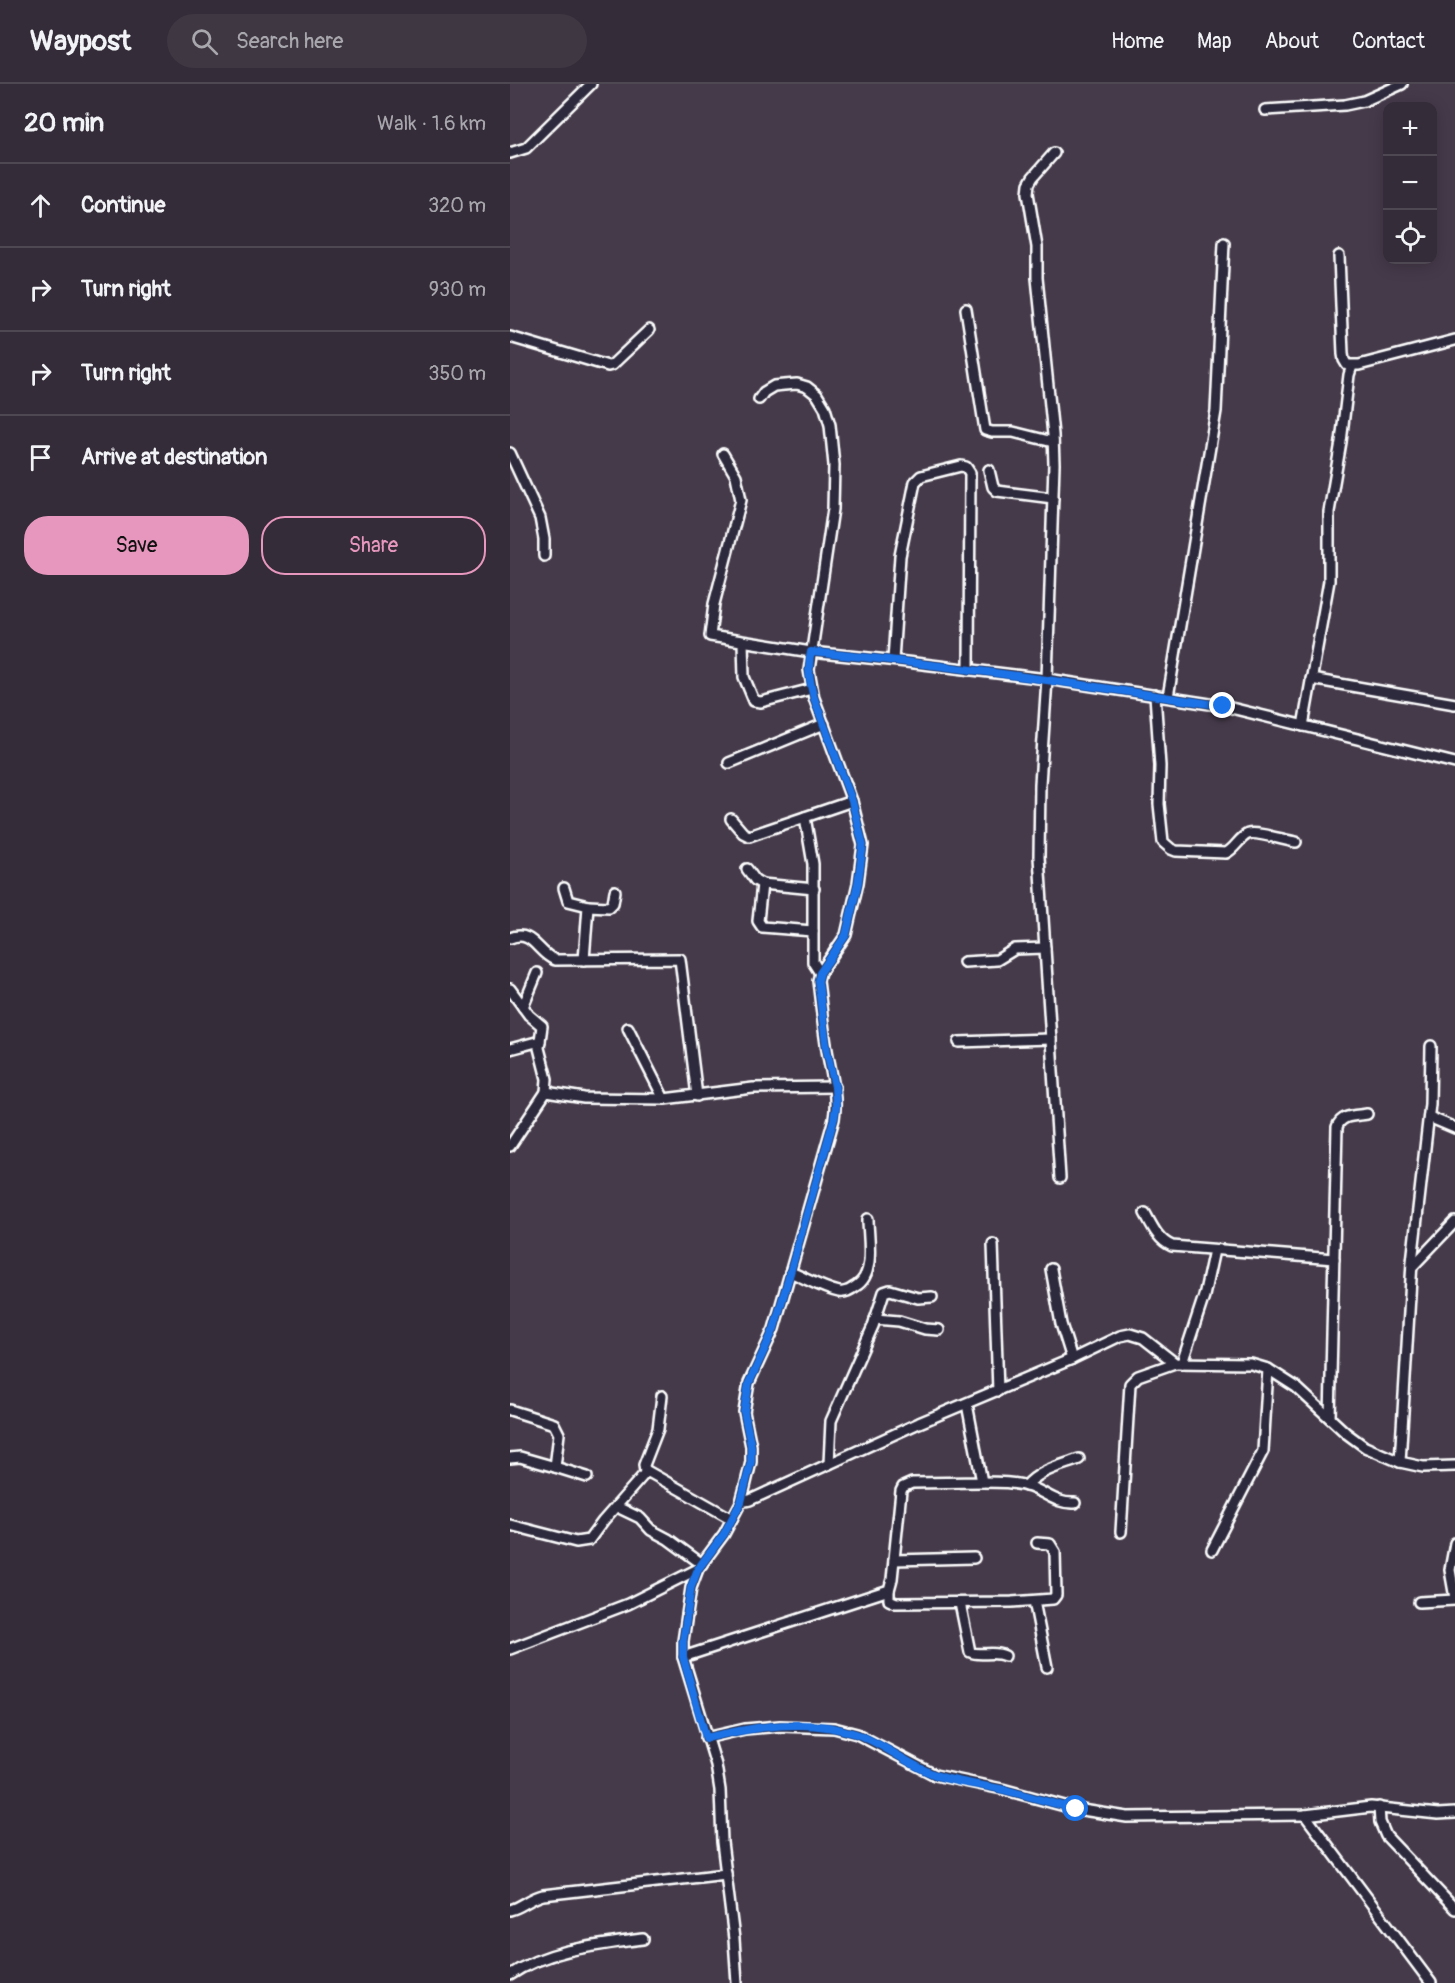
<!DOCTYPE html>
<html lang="en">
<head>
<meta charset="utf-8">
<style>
	body { margin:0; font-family:Pangolin,sans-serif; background:#3f3843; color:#f1f3f6 }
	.controls { position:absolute; right:18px; top:18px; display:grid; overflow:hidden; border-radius:12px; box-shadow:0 3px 15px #0003 }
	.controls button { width:54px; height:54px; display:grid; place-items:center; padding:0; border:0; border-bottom:2px solid #4e4853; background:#342c38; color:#f1f3f6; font:30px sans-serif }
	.stop { position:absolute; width:18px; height:18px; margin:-14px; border:4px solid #1a73e8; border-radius:50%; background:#fff }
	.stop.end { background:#1a73e8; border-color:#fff; box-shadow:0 2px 6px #0008 }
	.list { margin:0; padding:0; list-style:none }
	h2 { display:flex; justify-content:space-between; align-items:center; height:78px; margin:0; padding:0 24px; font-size:26px }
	h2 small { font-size:20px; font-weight:400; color:#a9a7ae }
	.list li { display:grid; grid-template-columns:39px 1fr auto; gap:18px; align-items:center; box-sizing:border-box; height:84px; padding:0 24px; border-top:2px solid #4e4853 }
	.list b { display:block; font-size:22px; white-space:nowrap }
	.list em { font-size:20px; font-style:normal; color:#a9a7ae }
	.actions { display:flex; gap:12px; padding:18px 24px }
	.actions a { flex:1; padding:14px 0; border:2px solid #e797bd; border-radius:24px; text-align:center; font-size:21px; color:#e797bd }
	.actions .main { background:#e797bd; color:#111 }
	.icon { flex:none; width:33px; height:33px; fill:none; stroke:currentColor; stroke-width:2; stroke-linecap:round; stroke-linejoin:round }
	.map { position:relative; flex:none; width:945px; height:1899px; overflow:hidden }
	header { display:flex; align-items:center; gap:36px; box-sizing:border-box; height:84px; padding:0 30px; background:#342c38; border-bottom:2px solid #4e4853 }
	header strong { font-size:28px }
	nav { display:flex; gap:33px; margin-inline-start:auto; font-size:21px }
	.search { width:420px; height:54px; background:#3f3843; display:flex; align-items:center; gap:15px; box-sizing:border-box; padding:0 21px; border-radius:33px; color:#a9a7ae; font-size:22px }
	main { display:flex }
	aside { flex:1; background:#342c38 }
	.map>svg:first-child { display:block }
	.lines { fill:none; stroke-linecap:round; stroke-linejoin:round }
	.minor-casing { stroke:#fff; stroke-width:14 }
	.minor { stroke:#2f2a3d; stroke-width:9 }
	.route { stroke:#1a73e8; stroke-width:8 }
</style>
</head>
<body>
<header>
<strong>Waypost</strong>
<div class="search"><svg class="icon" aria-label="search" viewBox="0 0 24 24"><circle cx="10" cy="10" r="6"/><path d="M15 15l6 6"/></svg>Search here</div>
<nav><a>Home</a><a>Map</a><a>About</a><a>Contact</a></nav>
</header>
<main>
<aside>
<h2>20 min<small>Walk · 1.6 km</small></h2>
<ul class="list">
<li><svg class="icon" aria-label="ahead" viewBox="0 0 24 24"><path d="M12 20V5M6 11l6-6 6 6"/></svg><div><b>Continue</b></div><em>320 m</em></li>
<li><svg class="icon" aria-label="right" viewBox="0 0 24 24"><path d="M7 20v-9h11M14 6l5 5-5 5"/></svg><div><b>Turn right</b></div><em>930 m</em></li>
<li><svg class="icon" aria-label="right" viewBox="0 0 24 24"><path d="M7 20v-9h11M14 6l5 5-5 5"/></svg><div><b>Turn right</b></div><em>350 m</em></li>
<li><svg class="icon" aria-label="arrive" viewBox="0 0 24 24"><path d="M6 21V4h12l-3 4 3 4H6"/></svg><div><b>Arrive at destination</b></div></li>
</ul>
<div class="actions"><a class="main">Save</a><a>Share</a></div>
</aside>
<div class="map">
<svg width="945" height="1899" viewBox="0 0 945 1899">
	<rect width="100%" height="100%" fill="#453a4a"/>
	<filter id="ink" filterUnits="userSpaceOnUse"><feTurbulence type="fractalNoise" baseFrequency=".0167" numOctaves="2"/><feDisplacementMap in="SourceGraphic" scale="12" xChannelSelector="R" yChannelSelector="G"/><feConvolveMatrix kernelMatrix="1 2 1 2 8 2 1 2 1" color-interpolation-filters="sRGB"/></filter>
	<g filter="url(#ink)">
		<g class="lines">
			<g class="minor-casing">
				<g id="minor">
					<path d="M755,26l80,-5 19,-4 38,-17"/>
					<path d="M0,69l16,-5 65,-64"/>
					<path d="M544,69l-21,24 -4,7 -1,9 9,54v31l16,157 1,29 -7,215 -7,105 -1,73 21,321"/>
					<path d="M829,172l4,98 1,6 3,5h12l96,-25"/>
					<path d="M456,225l19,121 7,2h21l40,10"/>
					<path d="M0,253l98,29 4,-1 37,-35"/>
					<path d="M0,369l30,65 4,21v17"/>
					<path d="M213,370l13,22 5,24 -27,104 -4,32 101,16 87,9 149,18 176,27 232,57"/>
					<path d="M479,386l4,17 4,4 56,7"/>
					<path d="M233,558l1,35 10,24 7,1 51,-13"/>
					<path d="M383,576l7,-104 15,-74 6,-6 40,-10 5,1 4,6 -1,197"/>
					<path d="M801,595l144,25"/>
					<path d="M645,611l5,71 -1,38 4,38 8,7 5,2 50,2c9,-4 13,-15 22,-19 8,-3 39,7 48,8"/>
					<path d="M658,613l48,-286 8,-168"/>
					<path d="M793,642l26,-145v-69l12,-70 8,-67 3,-9"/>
					<path d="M219,679l95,-39"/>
					<path d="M221,735l12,14 6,3 56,-19"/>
					<path d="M237,785l8,11 7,4 52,5"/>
					<path d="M252,800l-4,37 4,6 51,4"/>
					<path d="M54,804l4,13 20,5 -4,54"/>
					<path d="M78,822l21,1 4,-4 2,-12"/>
					<path d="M0,854c23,-9 27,15 45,22l125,-1 17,137"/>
					<path d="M454,878l33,-2 18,-11 30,-1"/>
					<path d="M310,889l-7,-11v-98l-8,-47 47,-16"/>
					<path d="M0,905l19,26 13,11 -3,22 8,31 -1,13"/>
					<path d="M13,923l14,-34"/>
					<path d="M118,944l36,71"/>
					<path d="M449,958l92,-3"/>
					<path d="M0,965l30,-8"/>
					<path d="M919,1033l26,11"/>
					<path d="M0,1062l36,-54 38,6 80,1 89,-11 82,-1"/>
					<path d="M635,1129c7,13 13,27 27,33l162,13"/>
					<path d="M483,1160l5,147"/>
					<path d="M902,1183l43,-45"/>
					<path d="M541,1185l10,55 11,35"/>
					<path d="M280,1188c15,6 32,16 49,20 7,1 11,-2 17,-6 20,-12 12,-47 12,-67"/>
					<path d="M365,1235l24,2 26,8 14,1"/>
					<path d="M672,1279l22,-67 10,-46"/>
					<path d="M0,1326l44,14 5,10 -4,33 -35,-10 -10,1"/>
					<path d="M820,1334l7,-291c4,-13 19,-11 30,-13"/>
					<path d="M890,1378l12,-200 18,-158 1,-58"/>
					<path d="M319,1380l2,-43 42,-95 11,-34 6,-2 28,8 14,-1"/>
					<path d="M45,1383l32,10"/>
					<path d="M135,1388l-1,-7 14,-36 4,-33"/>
					<path d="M472,1398c16,0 33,0 48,5 17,6 26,17 45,16"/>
					<path d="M516,1402c13,-16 35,-20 53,-27"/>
					<path d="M231,1418l9,-2 169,-77 153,-64 48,-23 10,-2 13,4 32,25 76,1 17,5 28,18 50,46 19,14 35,15 23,5 32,-1"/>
					<path d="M107,1423l23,11 11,12 17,9 34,25"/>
					<path d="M0,1441l66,17 13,-2 14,-19 44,-50 85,48"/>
					<path d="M611,1448l9,-148 8,-8 37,-13"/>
					<path d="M945,1459l-5,27 5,28"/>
					<path d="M702,1466l51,-99 5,-82"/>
					<path d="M384,1476l80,-2"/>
					<path d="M379,1506v10l7,3 116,-1 41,-3 3,-4 -1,-43 -5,-8 -13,-1"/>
					<path d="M524,1517l13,66"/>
					<path d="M909,1518l36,-2"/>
					<path d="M450,1519l10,49c11,5 23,-2 35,4"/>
					<path d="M0,1565l118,-45 70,-35"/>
					<path d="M173,1573l206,-67 3,-11 9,-88 2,-4 9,-4 70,-1 -15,-78"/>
					<path d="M196,1654l39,-9 35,-3 54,2 23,6 78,41 67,14 74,20 51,8 178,-2 66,-8 67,7 17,-1"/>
					<path d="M869,1723l1,15 6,14 69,73"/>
					<path d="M795,1731l126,168"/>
					<path d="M0,1826c12,-3 20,-12 33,-15l183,-21"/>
					<path d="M0,1891c38,-26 89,-30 133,-36"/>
					<path d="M227,1899l-3,-44 -12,-97 -2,-52 -4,-25 -33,-108v-16l8,-53 7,-19 26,-35 17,-32 4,-15 6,-25v-16l-7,-34 5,-29 25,-54 60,-210c4,-24 -3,-45 -7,-69 -4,-23 -6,-46 -9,-69l2,-8 26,-38 12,-52 5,-38 -11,-44 -38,-103 -5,-28 24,-161 1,-44 -4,-40 -5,-17 -8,-13 -10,-8 -10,-3 -13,1 -10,1 -10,6 -5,7"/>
				</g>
			</g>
			<use href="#minor" class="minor"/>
		</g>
	</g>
	<g class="lines" filter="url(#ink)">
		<path class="route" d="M566,1725c-26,-6 -50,-14 -76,-20 -22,-5 -46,-6 -67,-15 -27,-10 -50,-31 -77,-40 -48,-17 -102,-7 -150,4l-23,-81v-16l8,-54 7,-18 26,-35 17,-32 10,-40v-16l-7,-34 5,-29 25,-54 60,-210 2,-12 -1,-20 -8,-36 -9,-70 2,-8 26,-38 12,-52 5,-38 -11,-44 -38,-103c-4,-15 -7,-30 -3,-46 138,13 275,33 412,54"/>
	</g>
</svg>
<div class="controls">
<button>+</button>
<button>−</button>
<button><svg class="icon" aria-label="locate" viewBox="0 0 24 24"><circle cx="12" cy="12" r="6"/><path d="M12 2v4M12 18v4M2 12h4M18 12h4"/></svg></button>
</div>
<div class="stop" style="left:566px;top:1725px"></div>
<div class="stop end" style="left:713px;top:622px"></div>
</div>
</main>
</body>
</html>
